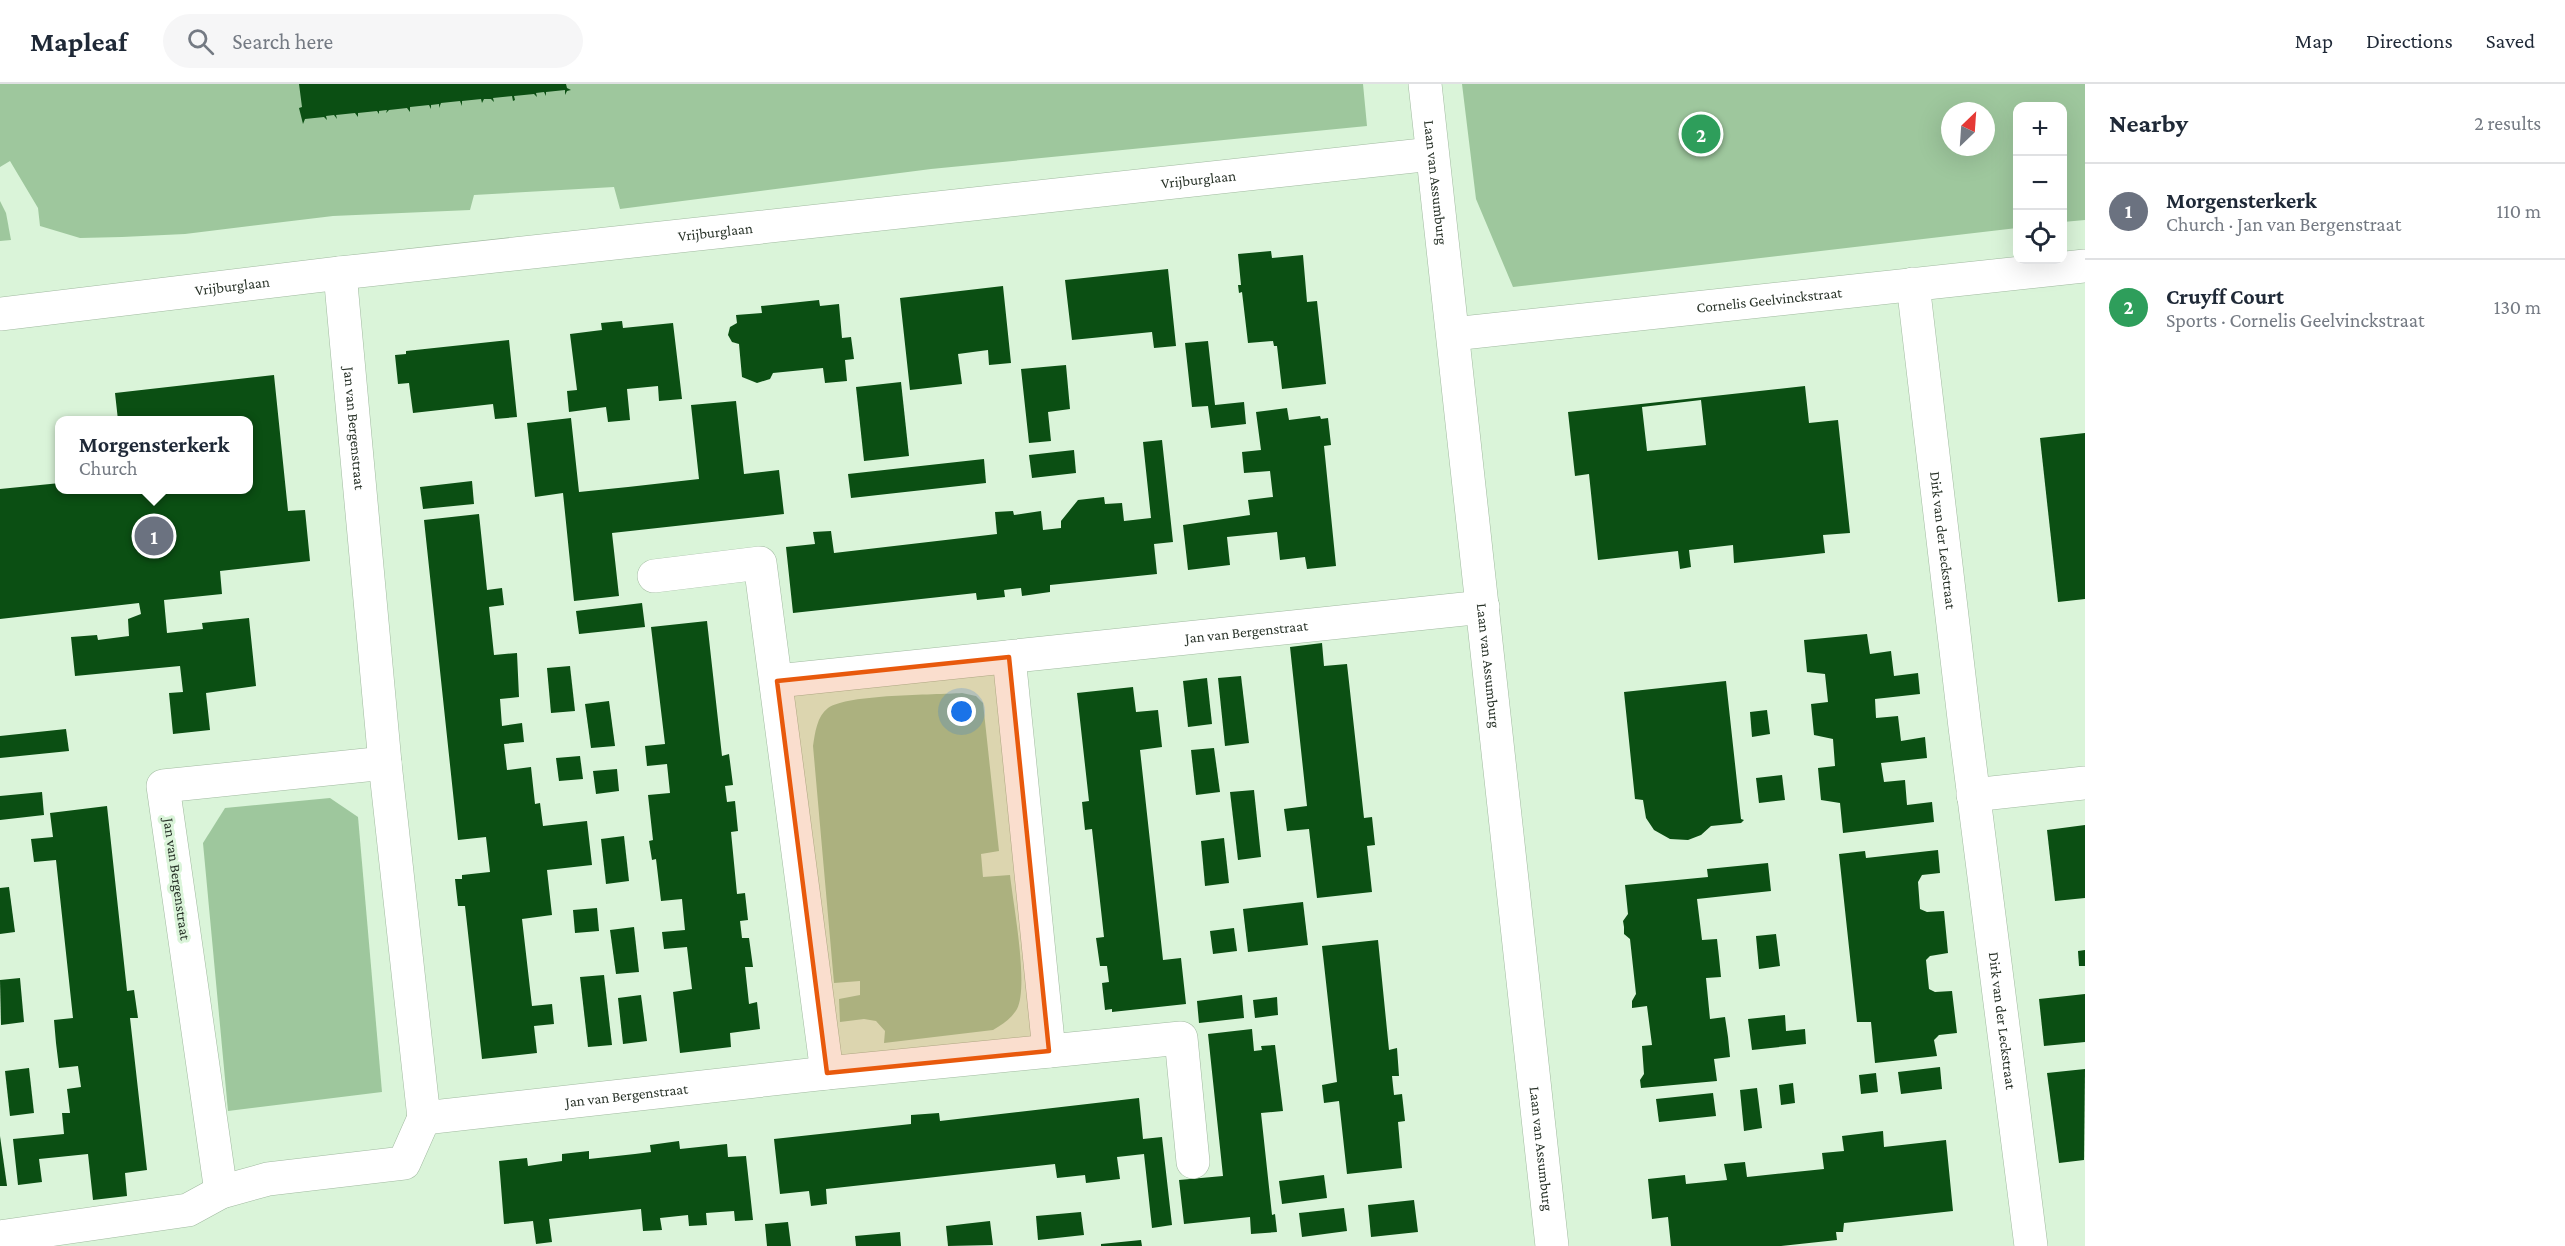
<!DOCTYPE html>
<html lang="en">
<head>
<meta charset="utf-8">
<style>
	body { margin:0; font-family:"Crimson Pro",serif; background:#f6f6f7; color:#1f2937 }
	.controls { position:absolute; right:18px; top:18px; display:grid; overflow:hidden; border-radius:12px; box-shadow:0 6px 24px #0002 }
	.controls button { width:54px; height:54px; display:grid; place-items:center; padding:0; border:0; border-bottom:2px solid #e0e1e3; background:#fff; color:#1f2937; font:30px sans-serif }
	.compass { position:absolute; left:1941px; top:18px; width:54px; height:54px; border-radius:50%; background:#fff; box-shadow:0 6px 24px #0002; rotate:25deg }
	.you { position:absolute; left:962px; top:628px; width:21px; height:21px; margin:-15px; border:4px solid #fff; border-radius:50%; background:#1a73e8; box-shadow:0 0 0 9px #1a73e833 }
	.badge { display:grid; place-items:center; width:39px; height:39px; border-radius:50%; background:#8e2e96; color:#fff; font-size:20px; font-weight:700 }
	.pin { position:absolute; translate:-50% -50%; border:3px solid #fff; box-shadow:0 2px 6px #0006 }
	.popup { position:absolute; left:55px; top:332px; width:198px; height:78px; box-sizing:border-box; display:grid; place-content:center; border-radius:12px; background:#fff; filter:drop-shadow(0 2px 4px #0005); font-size:20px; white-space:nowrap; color:#747a83 }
	.popup b { font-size:22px; color:#1f2937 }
	.popup::after { content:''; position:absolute; left:50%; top:100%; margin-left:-12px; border:12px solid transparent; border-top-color:#fff }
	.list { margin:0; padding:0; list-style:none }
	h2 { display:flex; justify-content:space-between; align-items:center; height:78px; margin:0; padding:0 24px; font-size:26px }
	h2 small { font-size:20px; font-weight:400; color:#747a83 }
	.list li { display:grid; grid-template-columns:39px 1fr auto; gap:18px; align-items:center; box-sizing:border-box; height:96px; padding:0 24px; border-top:2px solid #e0e1e3 }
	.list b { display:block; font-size:22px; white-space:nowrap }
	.list p { margin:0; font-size:20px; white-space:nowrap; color:#747a83 }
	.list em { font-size:20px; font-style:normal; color:#747a83 }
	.icon { flex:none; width:33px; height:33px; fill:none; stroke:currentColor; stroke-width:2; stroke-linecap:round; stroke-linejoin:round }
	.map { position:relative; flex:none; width:2085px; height:1162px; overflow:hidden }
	header { display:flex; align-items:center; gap:36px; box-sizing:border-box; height:84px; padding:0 30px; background:#fff; border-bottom:2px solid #e0e1e3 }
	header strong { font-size:28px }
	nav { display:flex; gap:33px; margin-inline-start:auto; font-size:21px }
	.search { width:420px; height:54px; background:#f6f6f7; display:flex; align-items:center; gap:15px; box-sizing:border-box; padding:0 21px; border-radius:33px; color:#747a83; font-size:22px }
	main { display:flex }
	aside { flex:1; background:#fff }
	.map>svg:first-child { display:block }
	.green { fill:#9ec79d; fill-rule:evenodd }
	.building { fill:#0b4f13; fill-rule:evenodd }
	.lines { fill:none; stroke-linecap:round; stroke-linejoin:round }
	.minor-casing { stroke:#a1baa0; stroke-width:34 }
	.minor { stroke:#fff; stroke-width:33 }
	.marked { fill:#e8590c; fill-opacity:0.2; stroke:#e8590c; stroke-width:4.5; stroke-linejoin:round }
	.labels { text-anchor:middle; stroke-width:6; stroke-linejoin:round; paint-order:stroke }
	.street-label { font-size:15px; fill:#2a342a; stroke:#daf4d9 }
</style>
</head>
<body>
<header>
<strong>Mapleaf</strong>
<div class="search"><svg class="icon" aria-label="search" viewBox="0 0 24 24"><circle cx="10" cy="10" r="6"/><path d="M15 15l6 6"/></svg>Search here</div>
<nav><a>Map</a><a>Directions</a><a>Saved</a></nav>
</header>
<main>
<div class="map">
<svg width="2085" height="1162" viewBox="0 0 2085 1162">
	<rect width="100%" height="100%" fill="#daf4d9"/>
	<g class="green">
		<path d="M0,0h1363l4,42 -436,43 -311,40 -6,-22 -140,8 -4,15 -137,6 -148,18 -63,3 -42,1 -40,-12 -2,-18 -28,-47 -10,6z"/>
		<path d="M1462,0h623v136l-22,2 -1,-116h-44l-1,122 -504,59 -37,-88zM1950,27h36v36h-36z"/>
		<path d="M0,117l6,12 5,27 -11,1z"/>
		<path d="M962,609l14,3 7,7 16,148 -18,3 2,23 27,-2c3,28 19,111 7,134 -6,10 -14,15 -24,21l-109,13 1,-12 -9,-10 -12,-2 -24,3 -1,-23 21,-4v-14l-26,2 -21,-237c2,-13 4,-30 15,-38 20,-14 106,-13 134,-15z"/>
		<path d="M330,714l28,19 24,275 -154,19 -25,-268 22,-35z"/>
	</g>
	<g class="building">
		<path d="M299,0h267l1,4 4,2 -4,1 -2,4v-5l-19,2v4l-2,-4 -8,1 1,4 -3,-3 -20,2 1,4 -2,1 -1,-5 -19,2 1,4 -3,-3h-7l-2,4 -1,-4 -19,2v5l-2,-5 -19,2 -2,5v-4l-8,1v4l-2,-4 -19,2v5l-3,-4 -18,2 -3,3 1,-3 -8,1v3l-2,-3 -19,2v4l-3,-4 -19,2 1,4 -3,-4 -8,1 1,4 -3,-3 -19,2 -2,5 -4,-16 3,-1z"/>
		<path d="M1271,167l1,7 31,-3 4,47 10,-1 9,83 -44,5 -5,-43h-3l-1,-5 -25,2 -6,-51 -3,1 -1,-8h3l-3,-31z"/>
		<path d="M1168,185l8,77 -22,2 -2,-16 -80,8 -7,-60z"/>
		<path d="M1003,202l8,77 -22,2 -1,-15 -30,4 4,30 -52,6 -10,-92z"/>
		<path d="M819,216l1,6 19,-2 3,34 9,-1 3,22 -9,1 2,21 -22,2 -2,-15 -50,5 -3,6 -13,4 -15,-6 -3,-33 -7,-2 -4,-7 2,-8 7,-4 -1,-8 26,-2 -1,-7z"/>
		<path d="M622,237l1,7 50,-5 9,76 -23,2 -1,-15 -31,3 3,31 -22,2 -2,-15 -37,5 -2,-21 10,-1 -7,-56 32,-4 -1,-7z"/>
		<path d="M509,256l8,77 -22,2 -2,-15 -80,9 -4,-30 -11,1 -3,-29 11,-1v-3z"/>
		<path d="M1208,257l7,64 29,-3 2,22 -35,4 -3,-22 -16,1 -7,-64z"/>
		<path d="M1066,281l4,44 -22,3 3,29 -22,2 -8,-74z"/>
		<path d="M274,291l14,136 17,-1 5,51 -90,10 2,23 -58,6 3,33 36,-4 -1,-6 47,-5 7,68 -50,7 4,37 -37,4 -4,-41 14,-1 -3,-26 -105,10 -4,-39 26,-2 1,5 31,-4 -1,-17 13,-5 -2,-11 -139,16v-130l60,-6v7h189v-70h-131l-3,-27z"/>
		<path d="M901,298l8,74 -45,5 -8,-74z"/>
		<path d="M1805,302l4,37 29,-3 12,113 -27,2 2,18 -91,10 -1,-18 -44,5 2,17 -11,2 -2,-18 -80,9 -9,-86 -14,2 -7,-64zM1701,316l5,45 -59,6 -5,-44z"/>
		<path d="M736,317l8,73 35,-4 5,44 -172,19 7,63 -45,5 -11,-108 -28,4 -8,-74 44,-5 8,74 49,-5 71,-8 -8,-74z"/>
		<path d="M1287,324l2,12 31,-4 1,3 7,-1 3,27 -7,1 12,120 -29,3 -2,-12 -25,3 -3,-28 -50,5 3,28 -42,5 -5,-45 67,-10 -2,-15 25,-3 -3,-26 -26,2 -2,-21 19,-2 -5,-38z"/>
		<path d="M2085,349v166l-27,3 -18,-164z"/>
		<path d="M1162,356l11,102 -19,2 3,30 -107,11v7l-28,4 -1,-8 -17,2 1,7 -28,3 -1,-7 -183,20 -7,-66 29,-3 -2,-12 18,-1 3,22 163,-19 -2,-22 18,-1 1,4 27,-4 2,19 18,-2v-7l17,-21 26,-3 1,7 17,-1 2,18 27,-3 -8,-76z"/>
		<path d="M1074,366l2,23 -44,5 -3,-23z"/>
		<path d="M984,375l2,24 -135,15 -3,-24z"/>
		<path d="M472,397l2,23 -51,5 -3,-22z"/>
		<path d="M479,430l8,76 15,-2 2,17 -15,2 5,48 23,-2 2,44 -19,2 2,27 20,-3 2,19 -20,2 3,26 24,-3 4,37 5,-1 3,23 44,-5 5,44 -45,5 5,45 -30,4 10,87 20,-2 2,20 -20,2 3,27 -55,6 -17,-153h-7l-3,-27h7v-4l28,-3 -4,-35 -28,3 -34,-320z"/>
		<path d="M642,519l3,24 -66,7 -3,-23z"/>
		<path d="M707,537l15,135 7,-2 4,31 -8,1 2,16 8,-1 3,30 -7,1 6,62 8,-1 3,27 -8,1 2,17h7l4,29h-8l4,37 8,-2 3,27 -30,4 1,14 -51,6 -7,-61 19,-3 -5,-42 -23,2 -2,-17 23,-2 -3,-31 -21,2 -5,-42 -4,1 -3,-19 4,-1 -5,-45 22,-2 -3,-29 -20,2 -2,-20 20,-2 -14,-117z"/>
		<path d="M1867,550l3,20 21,-3 3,25 24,-3 2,21 -45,5 1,19 22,-2 3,25 24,-4 2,21 -46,5 3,19 21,-2 2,25 25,-3 2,20 -91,11 -3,-30 -19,-3 -3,-32 17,-2 -2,-27 -19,-4 -3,-31 17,-2 -3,-28 -18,-2 -3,-32z"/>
		<path d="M1322,559l2,23 23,-2 17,154 8,-1 3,28 -8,1 5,46 -55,6 -8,-69 -22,2 -3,-22 23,-3 -17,-159z"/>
		<path d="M570,582l5,45 -24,2 -4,-45z"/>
		<path d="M1241,592l8,67 -24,3 -7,-68z"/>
		<path d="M1207,594l5,46 -24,3 -5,-46z"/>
		<path d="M1726,597l15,138 3,1 -3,3 -30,3 -10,9 -13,5 -18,-1 -16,-9 -8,-12 -3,-18 -8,-1 -11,-107z"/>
		<path d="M1133,603l3,25 22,-2 4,37 -22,3 23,210 18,-2 5,46 -74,8v-3l-7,1 -3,-27 7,-1 -2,-16h-7l-4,-28 8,-1 -12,-108 -7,1 -3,-28 7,-1 -12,-108z"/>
		<path d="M609,617l6,45 -24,2 -6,-44z"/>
		<path d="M1767,626l3,24 -18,3 -2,-25z"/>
		<path d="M66,645l3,22 -69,7v-22z"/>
		<path d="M1214,664l6,44 -24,3 -5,-45z"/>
		<path d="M580,672l3,23 -24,2 -3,-23z"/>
		<path d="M617,685l2,22 -23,3 -3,-23z"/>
		<path d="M1782,691l3,25 -26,3 -3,-25z"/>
		<path d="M1254,706l7,67 -23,3 -8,-68z"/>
		<path d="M42,708l2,23 -44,5v-24z"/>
		<path d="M107,722l20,185 7,-1 4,28h-8l17,152 -22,3 2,23 -34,4 -5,-46 -49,5 3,23 -24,3 -5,-46 51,-5 -2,-21h8l-3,-24 14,-2 -3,-21 -19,2 -3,-25 -2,-23 19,-2 -17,-158 -22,2 -3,-23 22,-2 -3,-24z"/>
		<path d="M2085,741v73l-30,3 -8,-71z"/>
		<path d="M624,752l5,45 -23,3 -5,-45z"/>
		<path d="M1224,754l5,45 -24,3 -4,-45z"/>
		<path d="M1938,766l2,23 -18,2 -4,7 2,27 7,3 17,-1 4,42 -18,3 -4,4 3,29 6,3 17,-1 5,42 -18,2 -5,5 3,16 -62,7 -4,-41h-14l-18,-168 26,-3 1,7z"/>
		<path d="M1768,779l3,28 -74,8 5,41 15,-1 2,18 2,20 -15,1 4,41 15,-2 3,20 2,20 -16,2 3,22 -76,7 -1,-8 4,-6 -2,-28 10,-1 -5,-39 -15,2v-7l4,-7 -6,-55 -6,-5v-7l-1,-6 5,-7 -3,-29 83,-8 -1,-8z"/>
		<path d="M9,803l6,45 -15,2v-46z"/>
		<path d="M1303,818l5,43 -60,7 -5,-43z"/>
		<path d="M597,824l2,23 -24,2 -2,-23z"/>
		<path d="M634,843l5,45 -23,2 -6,-44z"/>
		<path d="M1234,844l3,23 -24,3 -3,-23z"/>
		<path d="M1776,850l4,32 -21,3 -3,-33z"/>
		<path d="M1378,856l11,110 8,-2 2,28h-7l2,19 8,-1 3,27 -7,1 4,46 -55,6 -8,-73 -15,2 -2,-18 15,-3 -15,-136z"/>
		<path d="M2085,866v16h-6l-1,-15z"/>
		<path d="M604,891l8,70 -24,2 -8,-70z"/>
		<path d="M20,894l4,44 -23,3 -1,-45z"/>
		<path d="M2085,910v48l-41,4 -5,-47z"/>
		<path d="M641,911l6,46 -24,3 -5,-46z"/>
		<path d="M1242,911l2,23 -45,5 -2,-22z"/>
		<path d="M1277,913l1,18 -23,3 -2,-18z"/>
		<path d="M1785,931l1,16 19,-2 1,15 -54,6 -4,-31z"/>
		<path d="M1252,945l2,22 8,-1 -1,-4 14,-1 8,66 -22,2 11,102 3,-1 2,18 -26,2 -1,-17 -66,7 -5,-44 44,-4 -15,-142z"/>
		<path d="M1940,983l2,22 -41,5 -3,-22z"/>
		<path d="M29,984l5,45 -24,3 -5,-45z"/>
		<path d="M2085,985l-1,91 -25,3 -12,-90z"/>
		<path d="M1876,989l2,19 -17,2 -2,-19z"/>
		<path d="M1793,999l2,20 -14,2 -2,-20z"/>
		<path d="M1757,1004l5,40 -18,3 -4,-41z"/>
		<path d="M1713,1009l3,23 -57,6 -3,-23z"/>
		<path d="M1139,1014l4,41 19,-2 10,88 -20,3 -8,-74 -27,3 3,22 -34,4 -1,-8 -28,3 -2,-14 -229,25 1,15 -16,2 -2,-15 -29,3 -6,-55 137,-15v-9l28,-2 1,8z"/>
		<path d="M1883,1047l1,16 62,-7 7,71 -109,12 -1,9h-7l1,8 -56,6h-110l-3,-29 -16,2 -4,-40 37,-4 1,9 41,-4 -3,-16 21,-2 2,15 77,-8 -2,-16 22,-2 -2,-15z"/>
		<path d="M0,1052l7,50h-7z"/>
		<path d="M679,1057l1,8 47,-5 1,13 18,-1 7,64 -18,1 -1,-10 -28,2 1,12 -18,1 -1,-11 -28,3 2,12 -19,1 -2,-22 -92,10 3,23 -16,2 -3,-23 -29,3 -5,-63 28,-3 1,8 34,-5v-7l27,-3v8l46,-5 16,-2 -1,-7z"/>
		<path d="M1324,1091l3,23 -45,6 -3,-23z"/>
		<path d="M1414,1116l4,32 -47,5 -3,-32z"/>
		<path d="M1344,1124l3,23 -45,6 -3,-24z"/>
		<path d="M1081,1128l3,23 -46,5 -2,-24z"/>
		<path d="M990,1137l3,24 -45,1 -2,-20z"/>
		<path d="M788,1138l3,24h-24l-2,-22z"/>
		<path d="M900,1148l1,14h-45l-1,-10z"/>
		<path d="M1141,1156l1,6h-41v-2z"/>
	</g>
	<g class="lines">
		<g class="minor-casing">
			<g id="minor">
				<path id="s1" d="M1425,0l127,1162"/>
				<path id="s2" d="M340,189l45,490 39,355 403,-45 354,-35 12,124"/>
				<path id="s3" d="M1913,200l52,443 66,519"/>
				<path id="s4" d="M0,230l340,-41 1092,-119"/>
				<path id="s5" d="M1453,250l632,-68"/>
				<path d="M654,492l106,-13 67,510"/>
				<path d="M1009,573l40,394"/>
				<path id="s6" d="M777,597l706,-74"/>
				<path d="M1973,711l112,-12"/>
				<path d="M221,1108l-58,-406 222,-23"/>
				<path d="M0,1153l188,-27 33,-18 47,-13 136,-16 20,-45"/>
			</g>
		</g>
		<use href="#minor" class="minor"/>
	</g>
	<path class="marked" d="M1009,573l40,394 -222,22 -50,-392z"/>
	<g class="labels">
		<g class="street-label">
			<text dy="5" stroke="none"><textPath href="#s4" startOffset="1206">Vrijburglaan</textPath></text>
			<text dy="5" stroke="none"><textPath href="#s1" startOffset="99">Laan van Assumburg</textPath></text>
			<text dy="5" stroke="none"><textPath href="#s4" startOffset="720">Vrijburglaan</textPath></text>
			<text dy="5" stroke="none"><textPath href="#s4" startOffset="234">Vrijburglaan</textPath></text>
			<text dy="5" stroke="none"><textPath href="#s5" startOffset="318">Cornelis Geelvinckstraat</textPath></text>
			<text dy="5" stroke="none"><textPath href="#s2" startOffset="156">Jan van Bergenstraat</textPath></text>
			<text dy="5" stroke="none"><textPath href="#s3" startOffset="258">Dirk van der Leckstraat</textPath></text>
			<text dy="5" stroke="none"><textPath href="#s6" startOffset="472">Jan van Bergenstraat</textPath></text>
			<text dy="5" stroke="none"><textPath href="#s1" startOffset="585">Laan van Assumburg</textPath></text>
			<text transform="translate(177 795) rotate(82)" y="5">Jan van Bergenstraat</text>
			<text dy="5" stroke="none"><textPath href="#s3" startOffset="742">Dirk van der Leckstraat</textPath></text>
			<text dy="5" stroke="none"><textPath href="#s2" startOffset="1053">Jan van Bergenstraat</textPath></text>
			<text dy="5" stroke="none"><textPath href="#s1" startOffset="1071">Laan van Assumburg</textPath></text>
		</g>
	</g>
</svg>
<div class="controls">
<button>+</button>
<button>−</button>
<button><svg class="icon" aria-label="locate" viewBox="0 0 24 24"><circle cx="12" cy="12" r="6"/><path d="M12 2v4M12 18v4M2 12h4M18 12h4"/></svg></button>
</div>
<svg class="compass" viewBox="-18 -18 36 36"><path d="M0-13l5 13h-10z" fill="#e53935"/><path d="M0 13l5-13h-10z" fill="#747a83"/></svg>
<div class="you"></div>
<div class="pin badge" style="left:154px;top:452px;background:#6b7280">1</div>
<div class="popup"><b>Morgensterkerk</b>Church</div>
<div class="pin badge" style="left:1701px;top:50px;background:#2e9e5b">2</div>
</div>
<aside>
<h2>Nearby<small>2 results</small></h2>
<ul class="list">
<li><span class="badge" style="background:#6b7280">1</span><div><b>Morgensterkerk</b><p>Church · Jan van Bergenstraat</p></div><em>110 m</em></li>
<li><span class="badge" style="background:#2e9e5b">2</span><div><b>Cruyff Court</b><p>Sports · Cornelis Geelvinckstraat</p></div><em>130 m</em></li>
</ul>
</aside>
</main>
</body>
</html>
